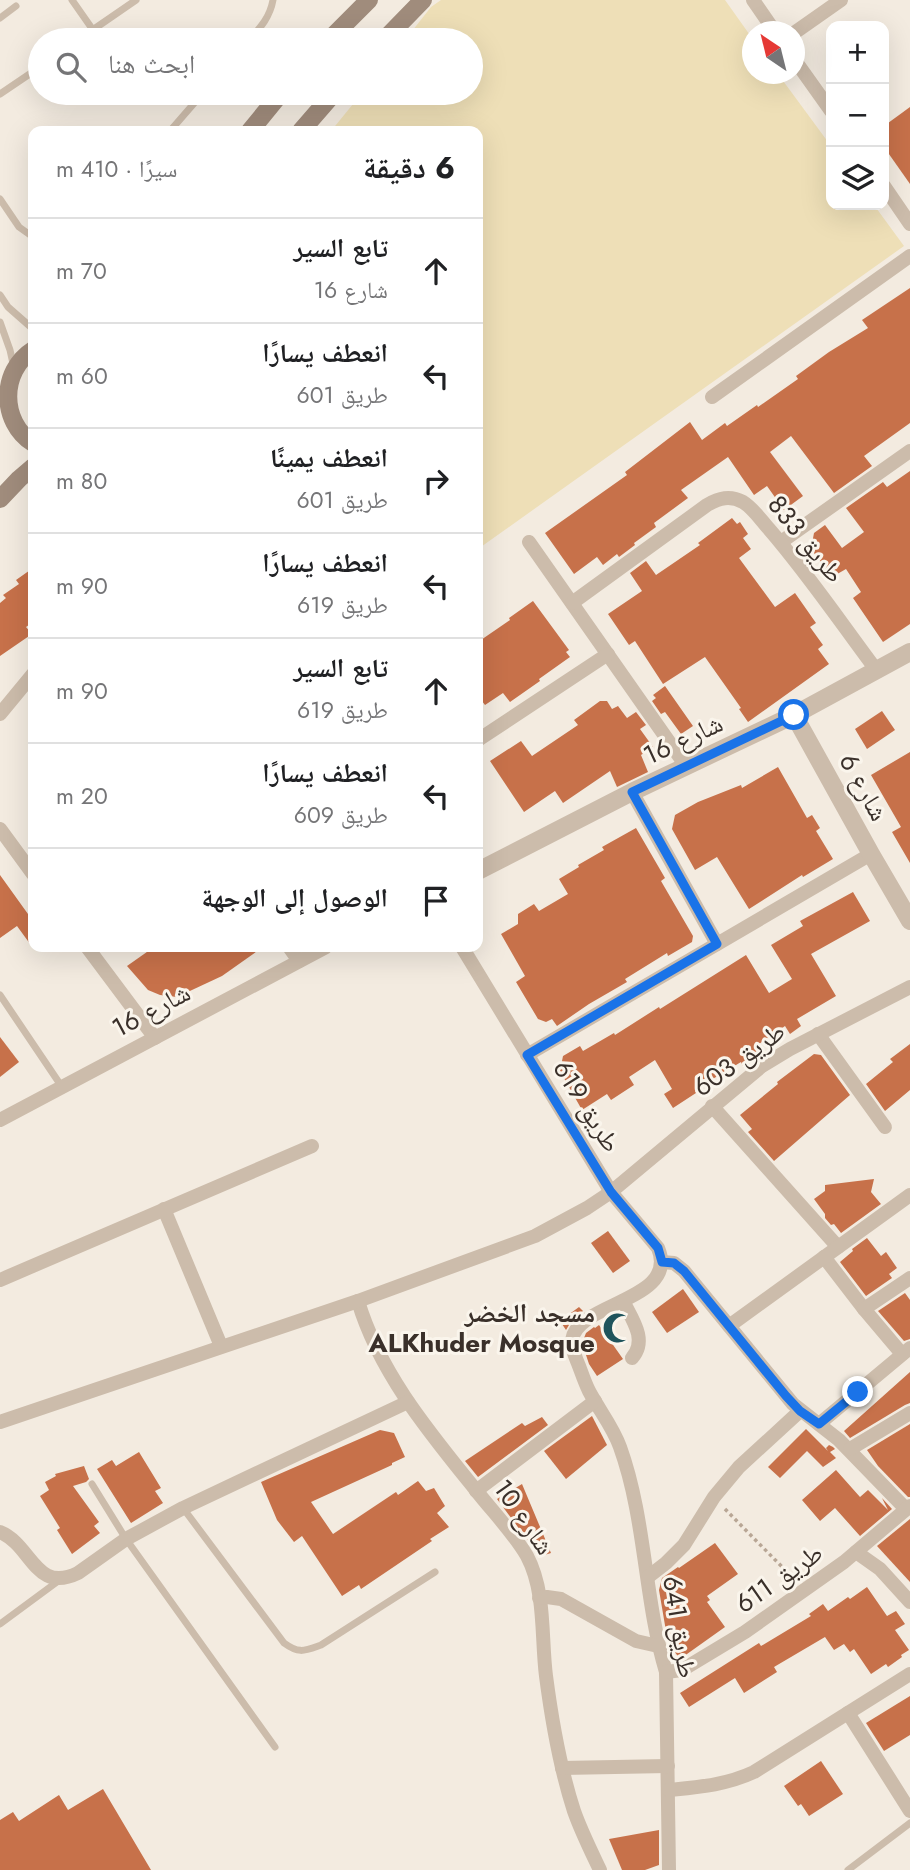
<!DOCTYPE html>
<html lang="ar">
<head>
<meta charset="utf-8">
<style>
	body { margin:0; font-family:Jost,"Noto Naskh Arabic",sans-serif; background:#f6f6f6; color:#202124; direction:rtl }
	.controls { position:absolute; right:21px; top:21px; display:grid; overflow:hidden; border-radius:14px; box-shadow:0 7px 28px #0002 }
	.controls button { width:63px; height:63px; display:grid; place-items:center; padding:0; border:0; border-bottom:2px solid #e0e0e0; background:#fff; color:#202124; font:35px sans-serif }
	.compass { position:absolute; left:742px; top:21px; width:63px; height:63px; border-radius:50%; background:#fff; box-shadow:0 7px 28px #0002; rotate:325deg }
	.stop { position:absolute; width:21px; height:21px; margin:-16px; border:5px solid #1a73e8; border-radius:50%; background:#fff }
	.stop.end { background:#1a73e8; border-color:#fff; box-shadow:0 2px 7px #0008 }
	.list { margin:0; padding:0; list-style:none }
	h2 { display:flex; justify-content:space-between; align-items:center; height:91px; margin:0; padding:0 28px; font-size:30px }
	h2 small { font-size:23px; font-weight:400; color:#757577 }
	.list li { display:grid; grid-template-columns:46px 1fr auto; gap:21px; align-items:center; box-sizing:border-box; height:105px; padding:0 28px; border-top:2px solid #e0e0e0 }
	.list b { display:block; font-size:26px; white-space:nowrap }
	.list p { margin:0; font-size:23px; white-space:nowrap; color:#757577 }
	.list em { font-size:23px; font-style:normal; color:#757577 }
	.icon { flex:none; width:38px; height:38px; fill:none; stroke:currentColor; stroke-width:2; stroke-linecap:round; stroke-linejoin:round }
	.map { position:relative; flex:none; width:910px; height:1870px; overflow:hidden; direction:ltr }
	.search { position:absolute; background:#fff; box-shadow:0 7px 28px #0002; left:28px; top:28px; width:455px; height:77px; display:flex; align-items:center; gap:18px; box-sizing:border-box; padding:0 24px; border-radius:38px; color:#757577; font-size:26px }
	.panel { position:absolute; background:#fff; box-shadow:0 7px 28px #0002; left:28px; top:126px; width:455px; height:826px; border-radius:14px; direction:rtl }
	.map>svg:first-child { display:block }
	.sand { fill:#eedfb7 }
	.building { fill:#c7714a }
	.lines { fill:none; stroke-linecap:round; stroke-linejoin:round }
	.path { stroke:#b8a695; stroke-width:3.5; stroke-dasharray:3.5 3.5; stroke-linecap:butt }
	.service { stroke:#ccbcab; stroke-width:7 }
	.minor { stroke:#ccbcab; stroke-width:14 }
	.tertiary { stroke:#ccbcab; stroke-width:18 }
	.secondary { stroke:#a08c7c; stroke-width:18 }
	.route { stroke:#1a73e8; stroke-width:9 }
	.labels { text-anchor:middle; stroke-width:6; stroke-linejoin:round; paint-order:stroke }
	.street-label { font-size:26px; fill:#3a302a; stroke:#faf5ec }
	.poi-label { font-size:26px; font-weight:bold; fill:#3a302a; stroke:#faf5ec; text-anchor:end }
</style>
</head>
<body>
<div class="map">
<svg width="910" height="1870" viewBox="0 0 910 1870">
	<rect width="100%" height="100%" fill="#f3ebe0"/>
	<path class="sand" d="M441,0h284l27,38v36h26l53,72v59h43l30,41 -426,303v-418h-147l31,-38h109v-53h-66l26,-33z"/>
	<g class="building">
		<path d="M910,107v77l-26,-37v-21z"/>
		<path d="M910,288v135l-46,33 8,10 -38,27 -43,-57 -21,16 33,44 -19,14 -17,-24 -13,9 -26,-38 -47,33 7,8 -34,25 2,4 -22,16 1,2 -16,12 -2,-3 -14,11 -6,-8 -23,17 -29,-41 82,-58 -2,-3 65,-50 12,18 23,-17 2,3 30,-21 1,2 40,-28 -2,-3 33,-24 39,-24 -6,-8z"/>
		<path d="M910,471v153l-27,18 -30,-44 8,-6 -15,-23 -14,8 -21,-28 3,-16 11,-8 17,23 22,-16 -18,-24 37,-26 4,5z"/>
		<path d="M732,518l5,6 3,-2 8,12 -5,4 8,11 -12,9 36,49 20,-14 21,30 -6,4 13,18 -5,4 11,15 -81,58 -9,-13 2,-1 -36,-51 -42,27 -28,-43 -6,4 -21,-31 34,-23 -12,-18 16,-12 10,14 44,-30 -2,-2z"/>
		<path d="M33,568v54l-7,5 6,7 -32,22v-53l6,-5 -3,-3 16,-11 -3,-4z"/>
		<path d="M533,601l36,49 -3,2 4,5 -31,22 1,2 -30,21 -7,-9 -18,12 -7,-9v-54l32,-22 -1,-2z"/>
		<path d="M665,686l28,40 -12,8 -16,-22 -4,2 -9,-13 4,-3 -3,-3z"/>
		<path d="M600,701h7l5,8 6,-3 9,12 9,-6 10,13 -6,4 13,18 -12,8 7,17 -31,15 -7,-16 -47,32 -8,-12 -31,21 -34,-51 31,-20 11,15 46,-31 -4,-5z"/>
		<path d="M882,711l13,19 -28,19 -12,-20z"/>
		<path d="M910,752v111l-18,-31 9,-5 -30,-52z"/>
		<path d="M778,767l29,51 5,-3 8,13 -4,3 17,28 -30,18 -1,-2 -53,34 -32,-52 -22,13 -23,-41 3,-14 23,-13 43,-17 1,3z"/>
		<path d="M636,828l29,50 -4,3 32,55 -1,6 -24,14 -1,-3 -42,26 2,3 -38,22 -32,22 -5,-7 -6,3 -8,-3 -22,-37 9,-6 -24,-42 17,-10v-10l16,-10 5,7 29,-17 -9,-15 20,-12 -1,-2 26,-15 -2,-3z"/>
		<path d="M0,875l33,46v27l-16,-22 -17,12z"/>
		<path d="M853,892l17,29 -59,33 25,42 -39,23 4,7 -11,8 -5,-8 -29,20 5,9 -17,13 -3,-6 -40,24 -6,5 1,2 -23,15 -9,-14 8,-5 -17,-29 -26,17 5,8 -23,15 -4,-6 -25,16 -22,-39 3,-15 17,-10 3,5 31,-18 1,2 44,-28 1,2 86,-54 23,38 23,-14 -21,-34 32,-19 -3,-5z"/>
		<path d="M154,947h109l-41,29 -45,21 -17,-2 -12,-5 -21,-24z"/>
		<path d="M0,1037l19,25 -19,15z"/>
		<path d="M910,1044v46l-25,21 -19,-27 27,-22 -3,-3z"/>
		<path d="M814,1054l7,1 29,40 -76,66 -26,-29 4,-3 -12,-14 38,-31 -1,-2z"/>
		<path d="M874,1179l-3,13 10,12 -40,29 -7,-9 -3,1 -6,-7v-4l-11,-15 11,-8v-6z"/>
		<path d="M608,1231l22,30 -17,12 -22,-30z"/>
		<path d="M867,1238l14,18 5,-4 11,16 -8,6 3,4 -26,18 -26,-34 13,-11 -1,-2z"/>
		<path d="M683,1289l16,23 -32,21 -15,-21z"/>
		<path d="M905,1293l5,7v39l-6,2 -26,-30z"/>
		<path d="M579,1307l4,4 -11,9 -6,10 -6,-9z"/>
		<path d="M599,1325l24,34 -26,17 -8,-12 -7,-21 4,-10 8,-6 1,1z"/>
		<path d="M910,1372v31l-5,2 -55,33 -6,-7z"/>
		<path d="M592,1416l15,29 -41,34 -22,-28z"/>
		<path d="M542,1417l6,8 -70,52 -13,-16 57,-38 3,3z"/>
		<path d="M910,1424v73h-2l-30,-31 -11,-16z"/>
		<path d="M806,1429l22,22 -2,-3 3,-3 4,2 2,2 -5,3 6,6 -13,9 -16,-16 -27,27 -12,-11z"/>
		<path d="M380,1430l14,3 11,24 -13,6v2l-81,37 22,32 63,-42 2,3 20,-14 8,10 8,-3 11,18 -8,7 12,14 -19,12 2,2 -71,48 -2,-4 -17,11 -40,-60 -8,6 -17,-22 -16,-38z"/>
		<path d="M139,1452l22,36 -6,3 8,12 -32,20 -34,-54 15,-9 4,6z"/>
		<path d="M84,1466l5,13 -3,3 -13,4 26,36 -5,4 6,7 -28,21 -15,-24 3,-2 -20,-32 9,-6 -4,-8 11,-6 -1,-2z"/>
		<path d="M836,1470l24,27 8,-7 20,20 -6,-12 10,11 -32,27 -25,-28 -15,13 -18,-21z"/>
		<path d="M522,1484l29,69 -13,4 -9,-15 -32,-43z"/>
		<path d="M910,1519v63l-33,-36z"/>
		<path d="M715,1543l23,31 -31,22 3,4 -3,2 18,25 -45,32 -12,-16 1,-3 -2,-3 -8,-47 3,-12 16,-11 1,1z"/>
		<path d="M867,1587l20,29 9,-5 9,13 -10,6 14,20 -8,5 1,2 -14,10 -2,-3 -15,10 -17,-25 -4,3 -6,-8 -10,6 -9,-13 -51,30 3,5 -33,21 -9,-15 -46,29 -9,-14 79,-50 2,3 50,-30 -2,-2 14,-10 5,7 20,-14 2,2z"/>
		<path d="M910,1696v39l-26,16 -18,-28z"/>
		<path d="M821,1761l22,33 -34,22 -8,-12 -3,2 -14,-20z"/>
		<path d="M103,1789l48,81h-151v-50l13,-8 6,9 40,-26 9,15z"/>
		<path d="M659,1830v35l-14,5h-23l-13,-31z"/>
	</g>
	<g class="lines">
		<path class="path" d="M725,1509l68,69"/>
		<g class="service">
			<path d="M72,0l21,30"/>
			<path d="M0,18l16,-12"/>
			<path d="M78,40l58,-40"/>
			<path d="M249,40c12,-13 21,-23 24,-40"/>
			<path d="M0,94l40,-27"/>
			<path d="M170,131l33,-38"/>
			<path d="M0,199l19,28 14,10"/>
			<path d="M0,295l8,12 25,22"/>
			<path d="M0,322l10,28 4,18"/>
			<path d="M0,995l62,92"/>
			<path d="M92,1484l34,55 149,208"/>
			<path d="M183,1508l101,135c15,11 20,8 37,2l114,-73"/>
			<path d="M0,1624l61,-45"/>
			<path d="M848,1870l62,-47"/>
		</g>
		<g class="minor">
			<path d="M753,0l22,32"/>
			<path d="M794,33l47,-33"/>
			<path d="M794,59l37,52"/>
			<path d="M884,186l26,38"/>
			<path d="M712,397l198,-141"/>
			<path d="M529,542l157,224"/>
			<path d="M781,542l129,-91"/>
			<path d="M572,603l135,-98c12,-7 23,-10 36,-3 10,6 18,18 26,27 39,45 72,94 108,142"/>
			<path d="M0,714l33,-40"/>
			<path d="M478,740l130,-86"/>
			<path d="M632,792l85,152"/>
			<path d="M0,829l33,45"/>
			<path d="M87,947l68,91"/>
			<path d="M289,947l10,14"/>
			<path d="M462,947l149,245 47,56c22,53 -81,54 -86,92 -1,9 4,18 7,26 3,8 6,17 10,25 10,19 24,36 31,56 26,72 24,152 46,225l3,198"/>
			<path d="M818,1034l67,93"/>
			<path d="M527,1055l344,-201"/>
			<path d="M712,1106l126,141"/>
			<path d="M0,1120l326,-173"/>
			<path d="M164,1209l57,137"/>
			<path d="M824,1257l40,52 38,45"/>
			<path d="M662,1262l12,1 10,8 109,133 46,36 67,69"/>
			<path d="M0,1280l312,-134"/>
			<path d="M358,1301c21,71 71,131 117,188 17,22 38,43 52,67 19,36 14,81 19,120 6,46 14,92 28,135 7,20 17,40 26,59"/>
			<path d="M623,1301c9,18 25,39 9,57"/>
			<path d="M864,1309l46,-31"/>
			<path d="M729,1326l181,-131"/>
			<path d="M0,1422l358,-121 177,-65 52,-28 24,-16 151,-126 28,-17 120,-62"/>
			<path d="M819,1424l91,-76"/>
			<path d="M850,1449l60,-36"/>
			<path d="M476,1491l119,-90"/>
			<path d="M0,1532c32,13 35,62 78,41l48,-34 57,-31 225,-106"/>
			<path d="M856,1552l24,17 30,33"/>
			<path d="M648,1577l18,-14 18,-18 30,-48 25,-30 61,-56"/>
			<path d="M539,1598l8,-1 14,2 75,42 22,5"/>
			<path d="M666,1672l16,-2 63,-38 99,-70 66,-56"/>
			<path d="M848,1713l62,98"/>
			<path d="M562,1768l106,-2"/>
			<path d="M669,1790c30,-3 57,-5 85,-18l156,-98"/>
		</g>
		<g class="tertiary">
			<path d="M794,715l77,139 39,67"/>
			<path d="M478,871l154,-79 162,-77 116,-63"/>
		</g>
		<g class="secondary">
			<path d="M329,40l40,-40"/>
			<path d="M384,40l39,-40"/>
			<path d="M250,131l31,-38"/>
			<path d="M301,131l33,-38"/>
			<path d="M33,350c-33,21 -33,72 0,93"/>
			<path d="M0,499l19,-20 14,-12"/>
		</g>
	</g>
	<g class="lines">
		<path class="route" d="M794,715l-162,77 85,152 -190,111 84,137 47,56 4,14 12,1 10,8 102,125 14,15 19,13 39,-32"/>
	</g>
	<defs>
		<g id="mosque-bare" transform="scale(2.415)"><path d="M3.5-4.9A6 6 0 1 0 3.5 4.9A5 5 0 1 1 3.5-4.9Z" fill="#1f545c" stroke="#faf5ec" stroke-width="2.5" paint-order="stroke"/></g>
	</defs>
	<g fill-rule="evenodd">
		<use href="#mosque-bare" x="618" y="1328"/>
	</g>
	<g class="labels">
		<g class="street-label">
			<text transform="translate(806 539) rotate(51)" y="9">طريق 833</text>
			<text transform="translate(683 739) rotate(-25)" y="9">شارع 16</text>
			<text transform="translate(864 787) rotate(61)" y="9">شارع 6</text>
			<text transform="translate(151 1010) rotate(-28)" y="9">شارع 16</text>
			<text transform="translate(739 1059) rotate(-36)" y="9">طريق 603</text>
			<text transform="translate(587 1106) rotate(58)" y="9">طريق 619</text>
			<text transform="translate(524 1517) rotate(55)" y="9">شارع 10</text>
			<text transform="translate(779 1578) rotate(-35)" y="9">طريق 611</text>
			<text transform="translate(680 1627) rotate(81)" y="9">طريق 641</text>
		</g>
		<g class="poi-label">
			<text x="595" y="1322">مسجد الخضر<tspan x="595" dy="30">ALKhuder Mosque</tspan></text>
		</g>
	</g>
</svg>
<div class="controls">
<button>+</button>
<button>−</button>
<button><svg class="icon" aria-label="layers" viewBox="0 0 24 24"><path d="M12 4l9 5-9 5-9-5zM3 14l9 5 9-5"/></svg></button>
</div>
<svg class="compass" viewBox="-18 -18 36 36"><path d="M0-13l5 13h-10z" fill="#e53935"/><path d="M0 13l5-13h-10z" fill="#757577"/></svg>
<div class="stop" style="left:794px;top:715px"></div>
<div class="stop end" style="left:858px;top:1392px"></div>
<div class="search"><svg class="icon" aria-label="search" viewBox="0 0 24 24"><circle cx="10" cy="10" r="6"/><path d="M15 15l6 6"/></svg>ابحث هنا</div>
<section class="panel">
<h2>6 دقيقة<small>سيرًا · 410 m</small></h2>
<ul class="list">
<li><svg class="icon" aria-label="ahead" viewBox="0 0 24 24"><path d="M12 20V5M6 11l6-6 6 6"/></svg><div><b>تابع السير</b><p>شارع 16</p></div><em>70 m</em></li>
<li><svg class="icon" aria-label="left" viewBox="0 0 24 24"><path d="M17 20v-9H6M10 6l-5 5 5 5"/></svg><div><b>انعطف يسارًا</b><p>طريق 601</p></div><em>60 m</em></li>
<li><svg class="icon" aria-label="right" viewBox="0 0 24 24"><path d="M7 20v-9h11M14 6l5 5-5 5"/></svg><div><b>انعطف يمينًا</b><p>طريق 601</p></div><em>80 m</em></li>
<li><svg class="icon" aria-label="left" viewBox="0 0 24 24"><path d="M17 20v-9H6M10 6l-5 5 5 5"/></svg><div><b>انعطف يسارًا</b><p>طريق 619</p></div><em>90 m</em></li>
<li><svg class="icon" aria-label="ahead" viewBox="0 0 24 24"><path d="M12 20V5M6 11l6-6 6 6"/></svg><div><b>تابع السير</b><p>طريق 619</p></div><em>90 m</em></li>
<li><svg class="icon" aria-label="left" viewBox="0 0 24 24"><path d="M17 20v-9H6M10 6l-5 5 5 5"/></svg><div><b>انعطف يسارًا</b><p>طريق 609</p></div><em>20 m</em></li>
<li><svg class="icon" aria-label="arrive" viewBox="0 0 24 24"><path d="M6 21V4h12l-3 4 3 4H6"/></svg><div><b>الوصول إلى الوجهة</b></div></li>
</ul>
</section>
</div>
</body>
</html>
